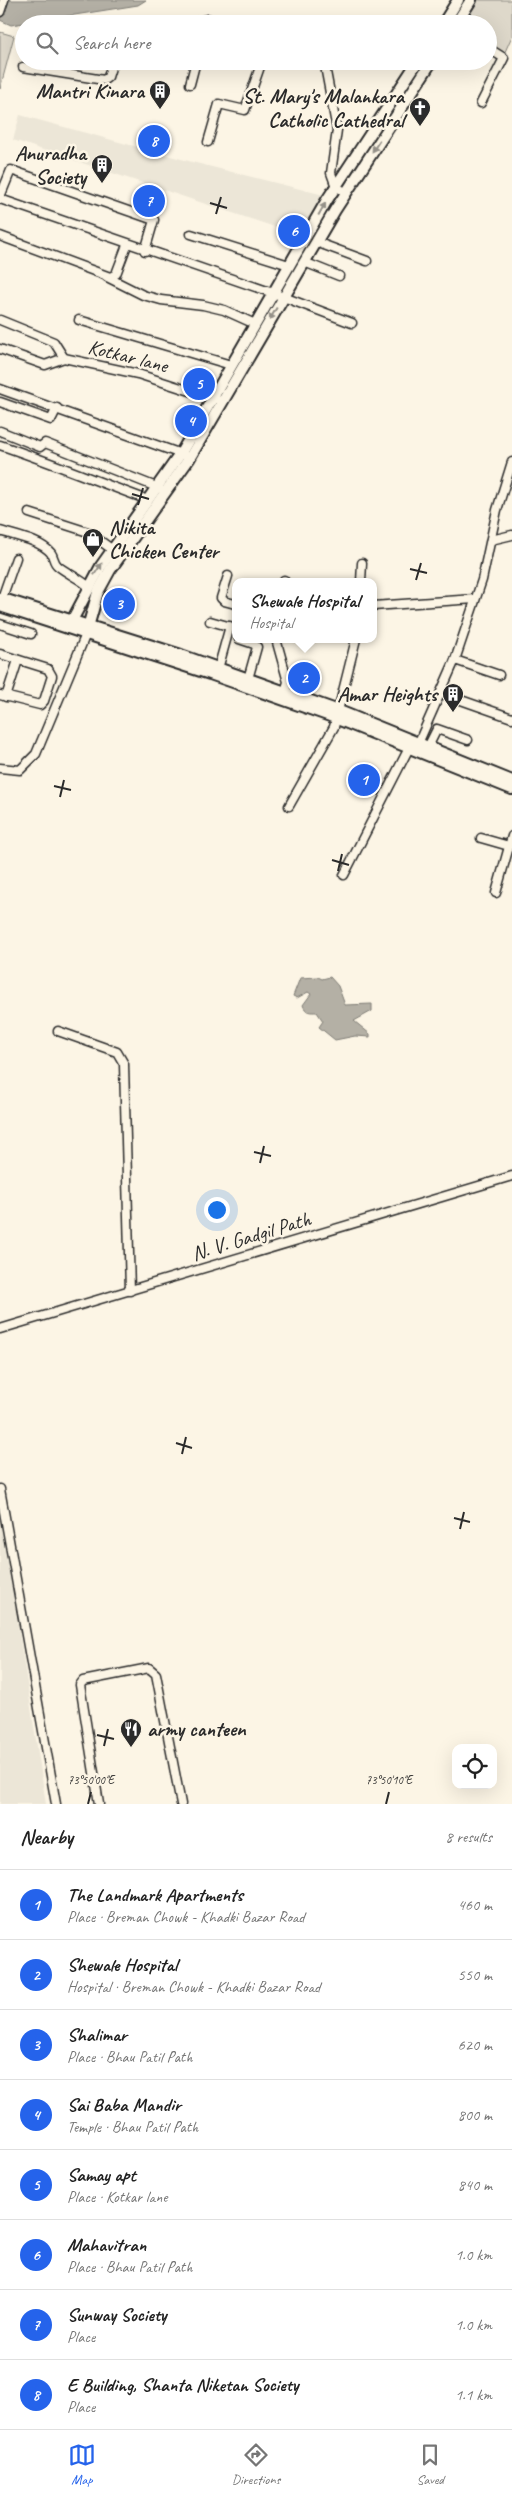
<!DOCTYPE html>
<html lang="en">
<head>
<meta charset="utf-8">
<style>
	body { margin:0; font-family:Caveat,sans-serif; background:#f6f6f6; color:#222 }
	.controls { position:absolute; right:15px; bottom:15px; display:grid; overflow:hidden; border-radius:10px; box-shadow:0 5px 20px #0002 }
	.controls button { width:45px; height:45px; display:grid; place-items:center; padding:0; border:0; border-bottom:1px solid #e0e0e0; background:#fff; color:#222; font:25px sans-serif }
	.you { position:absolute; left:216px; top:1209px; width:18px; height:18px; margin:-12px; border:4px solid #fff; border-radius:50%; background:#1a73e8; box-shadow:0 0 0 8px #1a73e833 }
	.badge { display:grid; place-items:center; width:32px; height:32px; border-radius:50%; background:#2563eb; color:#fff; font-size:16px; font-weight:700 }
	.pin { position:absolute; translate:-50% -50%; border:2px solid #fff; box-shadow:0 1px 5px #0006 }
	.popup { position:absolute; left:232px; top:578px; width:145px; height:65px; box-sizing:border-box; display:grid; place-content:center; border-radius:10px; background:#fff; filter:drop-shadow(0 1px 4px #0005); font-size:16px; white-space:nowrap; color:#767676 }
	.popup b { font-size:19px; color:#222 }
	.popup::after { content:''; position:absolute; left:50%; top:100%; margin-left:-10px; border:10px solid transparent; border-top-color:#fff }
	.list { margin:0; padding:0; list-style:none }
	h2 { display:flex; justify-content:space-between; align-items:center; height:65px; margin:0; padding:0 20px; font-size:21px }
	h2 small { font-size:16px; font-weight:400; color:#767676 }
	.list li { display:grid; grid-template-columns:32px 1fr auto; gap:15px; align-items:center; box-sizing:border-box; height:70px; padding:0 20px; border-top:1px solid #e0e0e0 }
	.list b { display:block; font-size:19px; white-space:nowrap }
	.list p { margin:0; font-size:16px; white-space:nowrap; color:#767676 }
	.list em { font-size:16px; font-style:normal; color:#767676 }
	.icon { flex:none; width:28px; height:28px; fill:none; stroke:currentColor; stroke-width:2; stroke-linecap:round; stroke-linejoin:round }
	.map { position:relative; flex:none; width:512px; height:1804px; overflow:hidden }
	.search { position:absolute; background:#fff; box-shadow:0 5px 20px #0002; left:15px; right:15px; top:15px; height:55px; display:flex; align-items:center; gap:12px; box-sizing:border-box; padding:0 18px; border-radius:28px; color:#767676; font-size:19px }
	.sheet { height:625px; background:#fff }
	nav { display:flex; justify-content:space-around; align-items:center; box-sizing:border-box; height:70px; border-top:1px solid #e0e0e0; background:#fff; font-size:14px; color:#767676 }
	nav a { display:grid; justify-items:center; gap:2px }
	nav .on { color:#2563eb }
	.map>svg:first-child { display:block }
	.built { fill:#ece6d7 }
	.green { fill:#ded8ca; stroke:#84827a }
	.water { fill:#b4b0a5; stroke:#7d7b74 }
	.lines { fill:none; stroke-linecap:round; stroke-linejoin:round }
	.minor-casing { stroke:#2b2b2b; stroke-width:11 }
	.major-casing { stroke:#2b2b2b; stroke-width:14 }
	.minor { stroke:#fcf5e5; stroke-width:8 }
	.major { stroke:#fcf5e5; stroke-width:10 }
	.oneway { fill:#949088 }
	.ticks { fill:none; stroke:#2b2b2b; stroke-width:2 }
	.labels { text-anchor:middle; stroke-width:5; stroke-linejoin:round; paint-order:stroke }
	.poi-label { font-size:21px; font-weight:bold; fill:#2b2b2b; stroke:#fcf5e5; text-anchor:end }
	.street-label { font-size:21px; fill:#2b2b2b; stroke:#fcf5e5 }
	.ticks-label { font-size:12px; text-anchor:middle; fill:#2b2b2b; stroke:#fcf5e5; stroke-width:5; stroke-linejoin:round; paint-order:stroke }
</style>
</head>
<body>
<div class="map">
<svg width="512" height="1804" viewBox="0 0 512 1804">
	<rect width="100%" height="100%" fill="#fcf5e5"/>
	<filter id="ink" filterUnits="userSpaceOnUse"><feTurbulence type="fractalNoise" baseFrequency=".02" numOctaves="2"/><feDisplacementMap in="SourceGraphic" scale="10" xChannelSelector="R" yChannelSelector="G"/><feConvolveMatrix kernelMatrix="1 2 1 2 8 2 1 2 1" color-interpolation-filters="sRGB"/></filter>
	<g filter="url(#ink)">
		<g class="built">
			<path d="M20,115l176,48 128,32 -22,41 -289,-96z"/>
			<path d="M0,1509l46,295h-46z"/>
		</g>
		<g class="green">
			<path d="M475,0h37v36l-8,18 -16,-10v-20h-27z"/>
			<path d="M0,32l14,4 -14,53z"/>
		</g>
		<g class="water">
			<path d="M0,0h146l-8,5 -127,20 -11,-5z"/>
			<path d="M318,977l4,2 8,-2 8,9 7,19 27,-1v7l-18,10 16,13v3l-15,-1 -20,4 -16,-13 4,-6 -6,-9c-7,0 -11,1 -14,-7l8,-11 -3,-2 -11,6 -4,-2 7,-18z"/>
		</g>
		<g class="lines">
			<g class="minor-casing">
				<g id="minor">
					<path d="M0,12l4,-12"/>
					<path d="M185,24l23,-5 25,5"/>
					<path d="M324,61l13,69 -6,43 5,14 10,5"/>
					<path d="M23,67l81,13 4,-3 5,-16"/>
					<path d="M190,84l6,-23"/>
					<path d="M481,103l23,-45 -16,-10"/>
					<path d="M208,142l11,-38 26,6 17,-49"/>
					<path d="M0,197l11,-27 143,50 -9,31"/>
					<path d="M0,199l273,94 79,30"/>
					<path d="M191,234l98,31"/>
					<path d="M0,236l110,41 6,-3 11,-29"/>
					<path d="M316,242l51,19"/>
					<path d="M304,262l35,14"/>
					<path d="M107,277l36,18 18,5 42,5 21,5 31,14"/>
					<path d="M0,320l54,22 10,16"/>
					<path d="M79,320l152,45"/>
					<path d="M0,349l45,16 19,-7 74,16 80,26"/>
					<path d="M0,389l184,66"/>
					<path d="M0,402l51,18 6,-12"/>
					<path d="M0,431l40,16 5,-4 114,45"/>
					<path d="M0,445c50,17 99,37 148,55"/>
					<path d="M29,513l59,19 29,21"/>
					<path d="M0,531c15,5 40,9 51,22 3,4 2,9 7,13 10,8 21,12 30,20"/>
					<path d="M491,540l21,-5"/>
					<path d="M228,576l-7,22 3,3 11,3"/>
					<path d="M284,582v-2"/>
					<path d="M361,582l1,-19"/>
					<path d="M2,598l14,-40"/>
					<path d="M373,606l102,-7"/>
					<path d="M210,621l25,7"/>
					<path d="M0,624l31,10"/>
					<path d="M239,639l15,5 3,3 -9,32"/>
					<path d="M276,639l12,43 -3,10"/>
					<path d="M0,654l48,15 4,7 -8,25 -4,4 -40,-10"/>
					<path d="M455,660l44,15"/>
					<path d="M218,669l12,-43"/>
					<path d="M441,693l71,25"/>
					<path d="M6,697l12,-37"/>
					<path d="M417,746l38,-86 27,-80 15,-70 15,-48"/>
					<path d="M428,747l9,-18 31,11"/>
					<path d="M0,768l20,2 16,-16 50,-120"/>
					<path d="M289,806l45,-79 22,-88"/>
					<path d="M481,838l28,8"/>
					<path d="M344,875l65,-127"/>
					<path d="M496,893l16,-57"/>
					<path d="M58,1031l59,21 7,12 6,227"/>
					<path d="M0,1329l512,-153"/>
					<path d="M0,1489l56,315"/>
					<path d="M99,1804l-19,-119 3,-4 66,-13 7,6 25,130"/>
				</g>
			</g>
			<g class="major-casing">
				<g id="major">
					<path d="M443,24l15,-24"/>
					<path d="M456,24l15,-24"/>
					<path d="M0,598l181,57 158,56 173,70"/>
					<path d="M0,606l210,68 120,42 182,73"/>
					<path d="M68,628l33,-62 80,-113 146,-253 91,-139"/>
					<path d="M86,634l12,-42 12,-22 79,-111 146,-249 97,-149"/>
				</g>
			</g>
			<use href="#minor" class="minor"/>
			<use href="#major" class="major"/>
		</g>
		<defs><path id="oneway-solid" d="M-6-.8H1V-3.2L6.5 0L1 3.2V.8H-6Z" transform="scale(1.25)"/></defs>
		<g class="oneway">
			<use href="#oneway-solid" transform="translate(376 146) rotate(123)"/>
			<use href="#oneway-solid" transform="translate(322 209) rotate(-60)"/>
			<use href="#oneway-solid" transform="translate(273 314) rotate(120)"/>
			<use href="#oneway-solid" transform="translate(98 569) rotate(-57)"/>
		</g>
	</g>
	<path class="ticks" d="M210,203l17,5M216,214l5,-17M132,494l17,5M138,505l5,-17M410,569l17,4M416,580l5,-17M54,786l17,4M60,797l4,-17M332,860l17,5M338,871l4,-17M254,1152l17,4M260,1163l4,-17M176,1443l16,5M182,1454l4,-17M454,1518l16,4M460,1529l4,-17M97,1735l17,4M104,1746l4,-17M88,1804l3,-12M386,1804l3,-12"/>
	<defs>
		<g id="building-pin" transform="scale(1.125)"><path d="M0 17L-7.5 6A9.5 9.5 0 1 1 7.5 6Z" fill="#2b2b2b" stroke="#fcf5e5"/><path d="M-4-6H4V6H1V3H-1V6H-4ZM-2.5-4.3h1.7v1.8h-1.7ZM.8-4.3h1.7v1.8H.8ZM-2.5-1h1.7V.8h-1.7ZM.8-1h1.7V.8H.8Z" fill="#fff"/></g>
		<g id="church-pin" transform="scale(1.125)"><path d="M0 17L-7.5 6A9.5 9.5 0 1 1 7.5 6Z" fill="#2b2b2b" stroke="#fcf5e5"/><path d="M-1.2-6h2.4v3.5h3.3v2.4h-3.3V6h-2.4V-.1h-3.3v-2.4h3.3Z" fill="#fff"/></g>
		<g id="shop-pin" transform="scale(1.125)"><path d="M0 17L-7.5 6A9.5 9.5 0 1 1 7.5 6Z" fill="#2b2b2b" stroke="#fcf5e5"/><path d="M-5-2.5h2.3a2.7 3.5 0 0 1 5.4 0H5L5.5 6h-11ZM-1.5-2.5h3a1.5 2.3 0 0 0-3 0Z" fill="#fff"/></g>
		<g id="restaurant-pin" transform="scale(1.125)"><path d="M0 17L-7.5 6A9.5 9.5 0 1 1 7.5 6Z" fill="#2b2b2b" stroke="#fcf5e5"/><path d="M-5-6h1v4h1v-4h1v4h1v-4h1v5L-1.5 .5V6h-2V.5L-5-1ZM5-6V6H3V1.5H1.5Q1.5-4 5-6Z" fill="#fff"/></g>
	</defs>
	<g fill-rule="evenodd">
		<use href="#building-pin" x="160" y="91"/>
		<use href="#church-pin" x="420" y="108"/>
		<use href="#building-pin" x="102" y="165"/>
		<use href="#shop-pin" x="93" y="539"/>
		<use href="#building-pin" x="453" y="694"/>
		<use href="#restaurant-pin" x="131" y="1729"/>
	</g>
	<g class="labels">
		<g class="poi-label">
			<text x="144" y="98">Mantri Kinara</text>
			<text x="404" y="103">St. Mary's Malankara<tspan x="404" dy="24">Catholic Cathedral</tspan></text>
			<text x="86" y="160">Anuradha<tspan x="86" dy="24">Society</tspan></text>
			<text x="109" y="534" text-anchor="start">Nikita<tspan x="109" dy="24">Chicken Center</tspan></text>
			<text x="437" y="701">Amar Heights</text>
			<text x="147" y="1736" text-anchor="start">army canteen</text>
		</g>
		<g class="street-label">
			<text transform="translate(128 356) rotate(14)" y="7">Kotkar lane</text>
			<text transform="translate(251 1236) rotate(-17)" y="7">N. V. Gadgil Path</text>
		</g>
	</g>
	<g class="ticks-label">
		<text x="91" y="1784">73°50'00"E</text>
		<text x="389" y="1784">73°50'10"E</text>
	</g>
</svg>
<div class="controls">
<button><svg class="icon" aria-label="locate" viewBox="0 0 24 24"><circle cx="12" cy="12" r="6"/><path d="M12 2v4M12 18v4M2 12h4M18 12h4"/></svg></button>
</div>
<div class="you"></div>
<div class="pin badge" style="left:364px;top:780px">1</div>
<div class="pin badge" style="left:304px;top:678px">2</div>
<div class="popup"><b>Shewale Hospital</b>Hospital</div>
<div class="pin badge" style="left:119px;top:604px">3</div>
<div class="pin badge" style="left:191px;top:421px">4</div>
<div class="pin badge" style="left:199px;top:384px">5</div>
<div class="pin badge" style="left:294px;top:231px">6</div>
<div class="pin badge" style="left:149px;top:201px">7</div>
<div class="pin badge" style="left:154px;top:141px">8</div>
<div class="search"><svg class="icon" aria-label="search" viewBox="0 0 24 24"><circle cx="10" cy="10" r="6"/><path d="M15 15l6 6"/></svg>Search here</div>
</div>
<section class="sheet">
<h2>Nearby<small>8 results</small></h2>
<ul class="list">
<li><span class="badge">1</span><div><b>The Landmark Apartments</b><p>Place · Breman Chowk - Khadki Bazar Road</p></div><em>460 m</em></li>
<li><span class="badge">2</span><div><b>Shewale Hospital</b><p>Hospital · Breman Chowk - Khadki Bazar Road</p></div><em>550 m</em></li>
<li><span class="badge">3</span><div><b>Shalimar</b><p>Place · Bhau Patil Path</p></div><em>620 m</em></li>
<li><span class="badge">4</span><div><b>Sai Baba Mandir</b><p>Temple · Bhau Patil Path</p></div><em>800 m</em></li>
<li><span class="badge">5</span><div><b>Samay apt</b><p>Place · Kotkar lane</p></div><em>840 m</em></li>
<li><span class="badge">6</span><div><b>Mahavitran</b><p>Place · Bhau Patil Path</p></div><em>1.0 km</em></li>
<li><span class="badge">7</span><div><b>Sunway Society</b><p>Place</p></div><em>1.0 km</em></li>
<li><span class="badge">8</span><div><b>E Building, Shanta Niketan Society</b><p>Place</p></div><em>1.1 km</em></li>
</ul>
</section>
<nav>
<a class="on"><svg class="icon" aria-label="map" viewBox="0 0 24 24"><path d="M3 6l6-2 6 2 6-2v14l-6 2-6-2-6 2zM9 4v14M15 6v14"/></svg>Map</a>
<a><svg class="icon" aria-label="directions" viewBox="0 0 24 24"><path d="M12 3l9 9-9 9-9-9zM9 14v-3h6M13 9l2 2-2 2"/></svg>Directions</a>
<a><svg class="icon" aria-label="saved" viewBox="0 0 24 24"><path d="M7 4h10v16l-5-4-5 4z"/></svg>Saved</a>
</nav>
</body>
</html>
